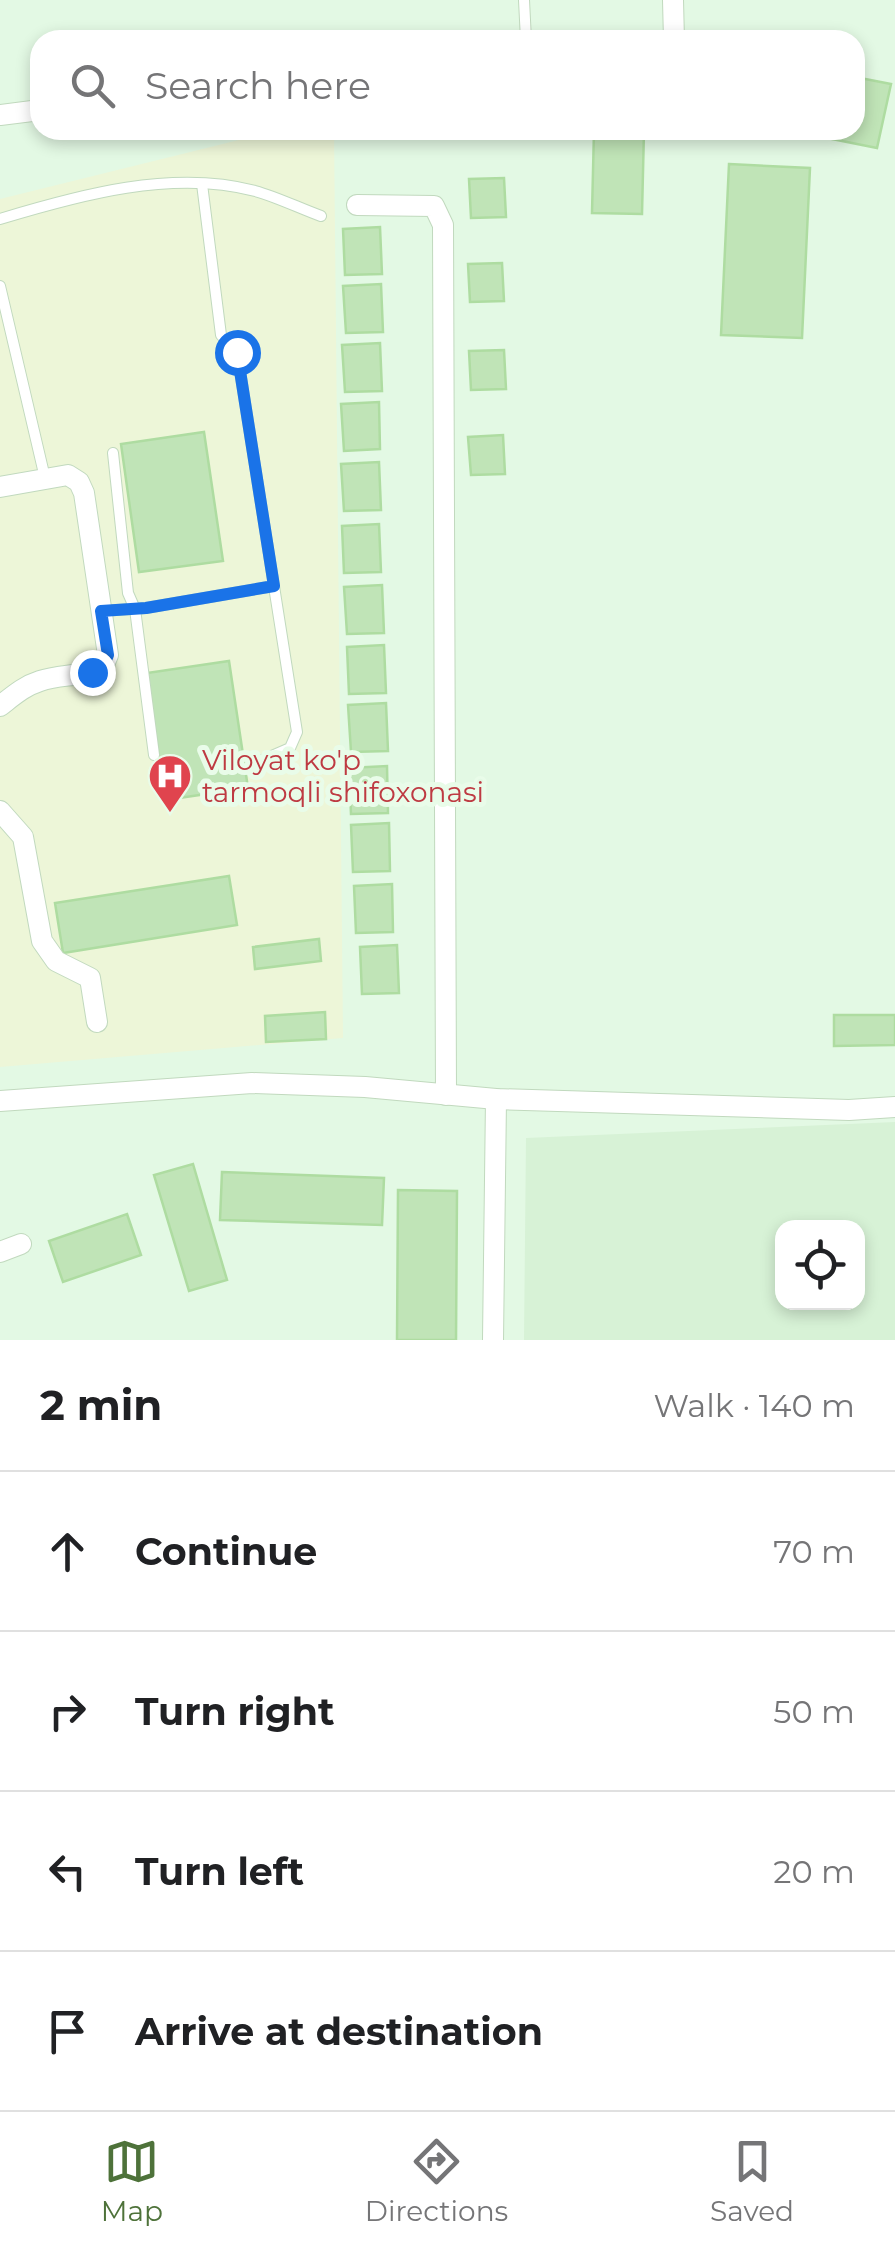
<!DOCTYPE html>
<html lang="en">
<head>
<meta charset="utf-8">
<style>
	body { margin:0; font-family:Montserrat,sans-serif; background:#f6f6f6; color:#202124 }
	.controls { position:absolute; right:30px; bottom:30px; display:grid; overflow:hidden; border-radius:20px; box-shadow:0 5px 15px #0003 }
	.controls button { width:90px; height:90px; display:grid; place-items:center; padding:0; border:0; border-bottom:2px solid #e0e0e0; background:#fff; color:#202124; font:50px sans-serif }
	.stop { position:absolute; width:30px; height:30px; margin:-22px; border:8px solid #1a73e8; border-radius:50%; background:#fff }
	.stop.end { background:#1a73e8; border-color:#fff; box-shadow:0 2px 10px #0008 }
	.list { margin:0; padding:0; list-style:none }
	h2 { display:flex; justify-content:space-between; align-items:center; height:130px; margin:0; padding:0 40px; font-size:42px }
	h2 small { font-size:32px; font-weight:400; color:#757577 }
	.list li { display:grid; grid-template-columns:65px 1fr auto; gap:30px; align-items:center; box-sizing:border-box; height:160px; padding:0 40px; border-top:2px solid #e0e0e0 }
	.list b { display:block; font-size:38px; white-space:nowrap }
	.list em { font-size:32px; font-style:normal; color:#757577 }
	.icon { flex:none; width:55px; height:55px; fill:none; stroke:currentColor; stroke-width:2; stroke-linecap:round; stroke-linejoin:round }
	.map { position:relative; flex:none; width:895px; height:1340px; overflow:hidden }
	.search { position:absolute; background:#fff; box-shadow:0 5px 15px #0003; left:30px; right:30px; top:30px; height:110px; display:flex; align-items:center; gap:25px; box-sizing:border-box; padding:0 35px; border-radius:30px; color:#757577; font-size:38px }
	.sheet { height:770px; background:#fff }
	nav { display:flex; justify-content:space-around; align-items:center; box-sizing:border-box; height:140px; border-top:2px solid #e0e0e0; background:#fff; font-size:28px; color:#757577 }
	nav a { display:grid; justify-items:center; gap:5px }
	nav .on { color:#4e723a }
	.map>svg:first-child { display:block }
	.residential { fill:#d7f2d6; fill-rule:evenodd }
	.medical { fill:#edf6d8 }
	.building { fill:#c0e4b7; stroke:#aedca1; stroke-width:2.5 }
	.lines { fill:none; stroke-linecap:round; stroke-linejoin:round }
	.lane-casing { stroke:#c1d9be; stroke-width:12 }
	.street-casing { stroke:#c1d9be; stroke-width:22 }
	.lane { stroke:#fff; stroke-width:10 }
	.street { stroke:#fff; stroke-width:20 }
	.route { stroke:#1a73e8; stroke-width:12 }
	.labels { text-anchor:middle; stroke-width:10; stroke-linejoin:round; paint-order:stroke }
	.health-label { font-size:28px; fill:#be3a42; stroke:#e9fce9; text-anchor:start }
</style>
</head>
<body>
<div class="map">
<svg width="895" height="1340" viewBox="0 0 895 1340">
	<rect width="100%" height="100%" fill="#e3f9e4"/>
	<path class="residential" d="M895,1122v218h-371l2,-202zM782,1228h76v74h-76z"/>
	<path class="medical" d="M279,130h55l9,908 -343,29v-868z"/>
	<g class="building">
		<path d="M855,77l36,7 -14,64 -55,-11 1,-7h32z"/>
		<path d="M594,130h50l-2,84 -50,-1z"/>
		<path d="M729,164l81,4 -8,170 -81,-3z"/>
		<path d="M504,178l2,39 -35,1 -2,-39z"/>
		<path d="M380,227l2,47 -37,1 -2,-46z"/>
		<path d="M502,263l2,38 -34,1 -2,-38z"/>
		<path d="M381,284l2,48 -37,1 -3,-47z"/>
		<path d="M380,343l2,48 -37,1 -3,-47z"/>
		<path d="M504,350l2,39 -35,1 -2,-39z"/>
		<path d="M379,402l1,47 -36,2 -3,-47z"/>
		<path d="M204,432l19,129 -84,11 -18,-128z"/>
		<path d="M503,435l2,39 -34,1 -3,-38z"/>
		<path d="M379,462l2,48 -37,1 -3,-47z"/>
		<path d="M379,524l2,48 -37,1 -2,-47z"/>
		<path d="M382,585l2,48 -37,1 -3,-47z"/>
		<path d="M384,645l2,48 -37,1 -2,-47z"/>
		<path d="M229,661l19,127 -83,12 -18,-127z"/>
		<path d="M386,703l2,48 -37,1 -3,-47z"/>
		<path d="M387,766l1,47 -37,1 -2,-46z"/>
		<path d="M389,823l1,48 -37,1 -2,-47z"/>
		<path d="M229,876l8,49 -174,28 -8,-50z"/>
		<path d="M392,884l1,48 -37,1 -2,-47z"/>
		<path d="M319,939l2,22 -66,8 -2,-22z"/>
		<path d="M397,945l2,48 -37,1 -2,-47z"/>
		<path d="M325,1012l1,27 -60,3 -1,-26z"/>
		<path d="M834,1015h61v30l-61,1z"/>
		<path d="M193,1164l34,116 -38,11 -35,-116z"/>
		<path d="M222,1172l162,6 -2,47 -162,-5z"/>
		<path d="M398,1190l59,1 -1,149h-59z"/>
		<path d="M127,1214l14,41 -78,27 -14,-41z"/>
	</g>
	<g class="lines">
		<g class="lane-casing">
			<g id="lane">
				<path d="M524,0l2,40"/>
				<path d="M202,184l19,151 16,17 60,380 -7,16 -30,13"/>
				<path d="M0,219c79,-24 173,-50 255,-28 22,6 44,17 66,25"/>
				<path d="M0,286l45,192"/>
				<path d="M113,453l15,140 7,16 19,146"/>
				<path d="M101,611l45,-3 128,-22"/>
			</g>
		</g>
		<g class="street-casing">
			<g id="street">
				<path d="M673,0l1,40"/>
				<path d="M0,115l40,-5"/>
				<path d="M357,205l77,1 9,19 3,870"/>
				<path d="M0,487l68,-12 11,7 5,11 24,162 -5,12c-20,10 -42,7 -63,14 -16,5 -27,15 -40,25"/>
				<path d="M0,811l23,26 19,104 14,20 34,17 7,44"/>
				<path d="M0,1101l252,-18 113,4 131,12 353,11 46,-3"/>
				<path d="M0,1252l21,-8"/>
				<path d="M493,1340l3,-241"/>
			</g>
		</g>
		<use href="#lane" class="lane"/>
		<use href="#street" class="street"/>
	</g>
	<g class="lines">
		<path class="route" d="M92,672l11,-5 5,-12 -7,-44 45,-3 128,-22 -37,-234"/>
	</g>
	<defs>
		<g id="hospital-pin" transform="scale(2.25)"><path d="M0 17L-7.5 6A9.5 9.5 0 1 1 7.5 6Z" fill="#e0444e" stroke="#e9fce9"/><path d="M-5-5h3v3.5h4V-5h3V5h-3V1.5h-4V5h-3Z" fill="#fff"/></g>
	</defs>
	<g fill-rule="evenodd">
		<use href="#hospital-pin" x="170" y="776"/>
	</g>
	<g class="labels">
		<g class="health-label">
			<text x="202" y="770">Viloyat ko'p<tspan x="202" dy="32">tarmoqli shifoxonasi</tspan></text>
		</g>
	</g>
</svg>
<div class="controls">
<button><svg class="icon" aria-label="locate" viewBox="0 0 24 24"><circle cx="12" cy="12" r="6"/><path d="M12 2v4M12 18v4M2 12h4M18 12h4"/></svg></button>
</div>
<div class="stop" style="left:237px;top:352px"></div>
<div class="stop end" style="left:92px;top:672px"></div>
<div class="search"><svg class="icon" aria-label="search" viewBox="0 0 24 24"><circle cx="10" cy="10" r="6"/><path d="M15 15l6 6"/></svg>Search here</div>
</div>
<section class="sheet">
<h2>2 min<small>Walk · 140 m</small></h2>
<ul class="list">
<li><svg class="icon" aria-label="ahead" viewBox="0 0 24 24"><path d="M12 20V5M6 11l6-6 6 6"/></svg><div><b>Continue</b></div><em>70 m</em></li>
<li><svg class="icon" aria-label="right" viewBox="0 0 24 24"><path d="M7 20v-9h11M14 6l5 5-5 5"/></svg><div><b>Turn right</b></div><em>50 m</em></li>
<li><svg class="icon" aria-label="left" viewBox="0 0 24 24"><path d="M17 20v-9H6M10 6l-5 5 5 5"/></svg><div><b>Turn left</b></div><em>20 m</em></li>
<li><svg class="icon" aria-label="arrive" viewBox="0 0 24 24"><path d="M6 21V4h12l-3 4 3 4H6"/></svg><div><b>Arrive at destination</b></div></li>
</ul>
</section>
<nav>
<a class="on"><svg class="icon" aria-label="map" viewBox="0 0 24 24"><path d="M3 6l6-2 6 2 6-2v14l-6 2-6-2-6 2zM9 4v14M15 6v14"/></svg>Map</a>
<a><svg class="icon" aria-label="directions" viewBox="0 0 24 24"><path d="M12 3l9 9-9 9-9-9zM9 14v-3h6M13 9l2 2-2 2"/></svg>Directions</a>
<a><svg class="icon" aria-label="saved" viewBox="0 0 24 24"><path d="M7 4h10v16l-5-4-5 4z"/></svg>Saved</a>
</nav>
</body>
</html>
